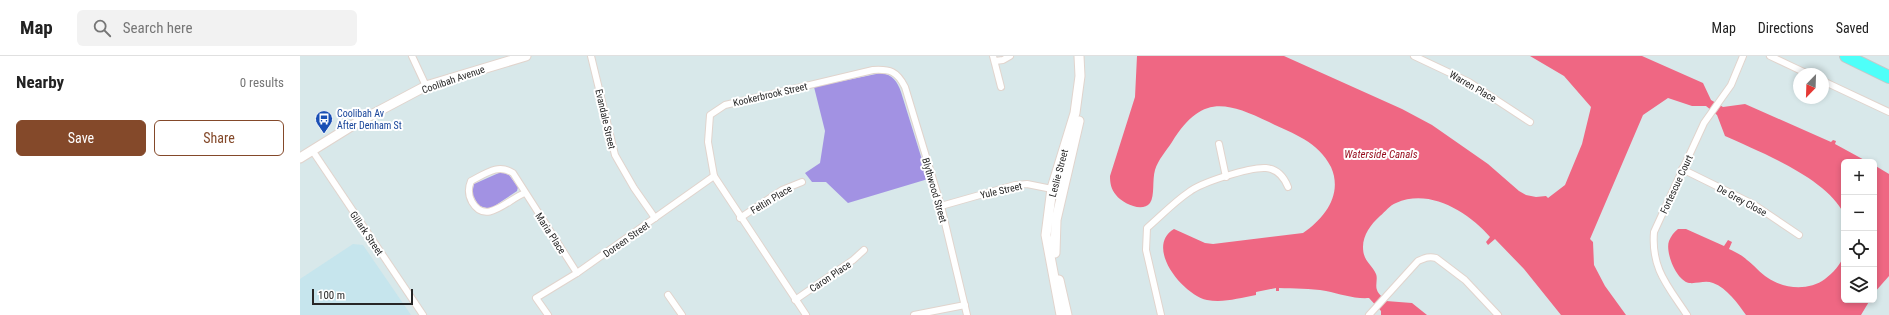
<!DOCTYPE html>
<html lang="en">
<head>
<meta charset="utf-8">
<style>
	body { margin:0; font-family:"Roboto Condensed",sans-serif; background:#f2f2f2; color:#222 }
	.controls { position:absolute; right:12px; bottom:12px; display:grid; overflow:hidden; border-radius:6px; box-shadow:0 2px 6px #0003 }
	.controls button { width:36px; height:36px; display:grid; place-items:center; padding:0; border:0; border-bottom:1px solid #e0e0e0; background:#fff; color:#222; font:20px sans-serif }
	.compass { position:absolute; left:1493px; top:12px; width:36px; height:36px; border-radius:50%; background:#fff; box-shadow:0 2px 6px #0003; rotate:203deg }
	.scale { position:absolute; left:12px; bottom:10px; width:101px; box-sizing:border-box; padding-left:4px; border:2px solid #272727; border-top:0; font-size:11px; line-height:14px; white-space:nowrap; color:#272727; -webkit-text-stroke:3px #fff; paint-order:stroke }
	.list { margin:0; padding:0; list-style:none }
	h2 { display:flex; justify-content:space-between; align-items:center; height:52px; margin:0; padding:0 16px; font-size:17px }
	h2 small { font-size:13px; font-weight:400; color:#767676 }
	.actions { display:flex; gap:8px; padding:12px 16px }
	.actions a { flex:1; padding:9px 0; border:1px solid #84492a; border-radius:6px; text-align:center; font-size:14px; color:#84492a }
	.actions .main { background:#84492a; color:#fff }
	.icon { flex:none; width:22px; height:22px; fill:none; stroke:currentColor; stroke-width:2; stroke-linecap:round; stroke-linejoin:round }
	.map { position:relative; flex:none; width:1589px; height:259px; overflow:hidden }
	header { display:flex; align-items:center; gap:24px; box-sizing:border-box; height:56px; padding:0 20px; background:#fff; border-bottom:1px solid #e0e0e0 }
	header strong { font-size:19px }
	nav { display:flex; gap:22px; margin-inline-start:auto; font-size:14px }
	.search { width:280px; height:36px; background:#f2f2f2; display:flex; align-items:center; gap:10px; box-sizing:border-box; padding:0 14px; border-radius:6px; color:#767676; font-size:15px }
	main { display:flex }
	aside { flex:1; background:#fff }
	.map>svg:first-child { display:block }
	.education { fill:#c6e5ed }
	.green { fill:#a292e3 }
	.water { fill:#ef6783 }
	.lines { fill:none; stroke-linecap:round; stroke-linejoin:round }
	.street-casing { stroke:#e1d4cd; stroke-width:8 }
	.secondary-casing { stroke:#e1d4cd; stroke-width:11 }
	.highway-casing { stroke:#c7c7c7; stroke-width:14 }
	.street { stroke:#fff; stroke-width:6 }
	.secondary { stroke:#fff; stroke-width:9 }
	.highway { stroke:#4efff9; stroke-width:12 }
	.labels { text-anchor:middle; stroke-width:4; stroke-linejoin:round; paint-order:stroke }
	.street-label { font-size:10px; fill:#272727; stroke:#fff }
	.transit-label { font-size:10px; fill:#164399; stroke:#fff; text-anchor:start }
	.water-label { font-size:11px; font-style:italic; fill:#970b1c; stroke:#fff }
</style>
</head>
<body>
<header>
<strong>Map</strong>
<div class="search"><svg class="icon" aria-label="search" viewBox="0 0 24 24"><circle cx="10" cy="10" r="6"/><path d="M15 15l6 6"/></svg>Search here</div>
<nav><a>Map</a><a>Directions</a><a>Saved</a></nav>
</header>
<main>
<aside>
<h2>Nearby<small>0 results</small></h2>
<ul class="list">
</ul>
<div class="actions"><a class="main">Save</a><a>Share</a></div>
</aside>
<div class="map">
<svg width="1589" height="259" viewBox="0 0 1589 259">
	<rect width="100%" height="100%" fill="#d8e8ea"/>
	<path class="education" d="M53,188l10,1 48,70h-111v-36z"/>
	<g class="green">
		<path d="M581,17c12,2 16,8 20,19l27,87 -80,24 -22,-21h-14l-7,-9 15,-10 5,-32 -11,-44z"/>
		<path d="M201,116l8,3 9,12 -1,4 -27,18 -11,-3 -7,-12 2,-10z"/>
	</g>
	<g class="water">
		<path d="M837,0h147l118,53 30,16 56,39 31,27 7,4 10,2 10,-1 2,2 17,-13 17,-41 9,-37 -27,-31 -34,-20h112l61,27 8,17 12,7 22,-3 86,38 2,-2 3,1 -1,3 33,18h-24v52c-17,-36 -84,-62 -119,-78l-8,-21 -11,-9h-14l-24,-8 -25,17 -53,124 3,3 1,23 11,21 21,29h-65l-37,-46 -29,-30 -7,6 -2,-3 4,-5c-22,-25 -60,-49 -94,-34 -6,2 -11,9 -16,13 -9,8 -17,19 -17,31 0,15 9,17 13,27 2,5 -1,11 1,16 1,4 7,8 9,11l26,2 15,12h-46v-4l-12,-13c-15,1 -29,-4 -43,-7 -16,-3 -32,-2 -47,-3v3h-3v-3l-20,4v3c-17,3 -32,8 -49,5 -24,-5 -63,-53 -33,-71l31,14 8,1 90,-11c22,-15 40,-39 28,-66 -13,-26 -38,-33 -62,-45 -44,-21 -68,-27 -97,20 -6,9 -14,18 -17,28 -3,10 0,26 -5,33 -8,10 -28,0 -34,-8 -5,-6 -6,-12 -6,-19l25,-79z"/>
		<path d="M1574,109l15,9v102l-15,17z"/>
		<path d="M1378,173h8l38,17 4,-6 4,2 -3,7c6,3 13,6 18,11 7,5 13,13 21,18 16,11 41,13 57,1 8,-6 16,-15 19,-24v45h26l-9,15h-115c-8,-11 -19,-27 -33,-32 -8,-3 -16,1 -24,0 -13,-3 -24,-31 -20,-42 2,-5 5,-9 9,-12z"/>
	</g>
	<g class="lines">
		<g class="street-casing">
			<g id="street">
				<path d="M112,0l14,30"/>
				<path d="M291,0l24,99 19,33 21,30"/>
				<path d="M693,0l8,31"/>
				<path d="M1114,0l55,26 61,40"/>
				<path d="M1470,0l38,18"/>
				<path d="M695,5l8,-1 7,-4"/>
				<path d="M1523,25l66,31"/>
				<path d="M919,88l7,33"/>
				<path d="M12,94l111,165"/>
				<path d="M1382,113l71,35 46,31"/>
				<path d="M225,137c-17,6 -39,33 -53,9 -4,-7 -4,-14 -1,-21 14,-7 27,-18 42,-8l64,100"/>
				<path d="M641,150l74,-21 12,-1 35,7"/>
				<path d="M440,162l42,-28 20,-8"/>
				<path d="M368,239l14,20"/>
				<path d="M495,244l58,-40 11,-10"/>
				<path d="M248,259l-12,-17 41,-25 137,-97"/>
				<path d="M506,259l-92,-139 -6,-34 2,-27 15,-10 148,-35c17,-1 24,1 32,17l36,119 26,109"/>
				<path d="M614,259l51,-10"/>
				<path d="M861,259l-15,-65 1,-22c14,-12 27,-26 42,-36 13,-10 61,-25 77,-24 11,1 18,9 22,19"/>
				<path d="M1069,259l49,-54c7,-3 11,-5 18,-3l29,22 33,35"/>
				<path d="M1387,259c-19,-29 -36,-46 -33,-83l50,-109 27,-38 12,-29"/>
			</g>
		</g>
		<g class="secondary-casing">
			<g id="secondary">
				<path d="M0,102l58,-36 68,-36 100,-30"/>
				<path d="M755,197l1,-33 23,-99"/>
				<path d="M759,224l8,35"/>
				<path d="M761,259l-15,-80 6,-47 23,-75 5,-37 -1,-20"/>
			</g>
		</g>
		<g class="highway-casing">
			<path id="highway" d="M1546,0l43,21"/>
		</g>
		<use href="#street" class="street"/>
		<use href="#secondary" class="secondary"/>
		<use href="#highway" class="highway"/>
	</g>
	<defs>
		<g id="bus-pin" transform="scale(0.9)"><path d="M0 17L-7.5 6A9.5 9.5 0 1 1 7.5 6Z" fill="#1a4fb4" stroke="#fff"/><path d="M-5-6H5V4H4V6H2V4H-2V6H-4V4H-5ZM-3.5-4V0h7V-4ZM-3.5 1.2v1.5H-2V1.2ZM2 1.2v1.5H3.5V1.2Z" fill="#fff"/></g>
	</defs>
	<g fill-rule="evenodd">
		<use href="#bus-pin" x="24" y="63"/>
	</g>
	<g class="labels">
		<g class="street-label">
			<text transform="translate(153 23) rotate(-19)" y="4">Coolibah Avenue</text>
			<text transform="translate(1173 30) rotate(30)" y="4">Warren Place</text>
			<text transform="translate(470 38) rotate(-13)" y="4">Kookerbrook Street</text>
			<text transform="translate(306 63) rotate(77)" y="4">Evandale Street</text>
			<text transform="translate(758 117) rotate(-75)" y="4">Leslie Street</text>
			<text transform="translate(1376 128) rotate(-65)" y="4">Fortescue Court</text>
			<text transform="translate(635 134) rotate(74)" y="4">Blythwood Street</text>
			<text transform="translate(701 134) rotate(-13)" y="4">Yule Street</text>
			<text transform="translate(471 143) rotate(-31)" y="4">Feltin Place</text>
			<text transform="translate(1442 144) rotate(28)" y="4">De Grey Close</text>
			<text transform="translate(67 177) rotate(56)" y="4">Gillark Street</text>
			<text transform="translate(251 177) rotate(57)" y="4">Maria Place</text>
			<text transform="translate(326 183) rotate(-35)" y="4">Doreen Street</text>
			<text transform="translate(530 220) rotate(-34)" y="4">Caron Place</text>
		</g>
		<g class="transit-label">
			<text x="37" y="61">Coolibah Av<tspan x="37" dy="12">After Denham St</tspan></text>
		</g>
		<g class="water-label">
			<text x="1081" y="102">Waterside Canals</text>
		</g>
	</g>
</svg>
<div class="controls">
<button>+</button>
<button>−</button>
<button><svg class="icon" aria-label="locate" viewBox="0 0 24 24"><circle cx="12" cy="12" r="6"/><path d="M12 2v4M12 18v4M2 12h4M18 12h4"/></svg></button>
<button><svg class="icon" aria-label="layers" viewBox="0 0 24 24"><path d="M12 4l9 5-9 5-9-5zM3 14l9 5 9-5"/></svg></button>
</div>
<svg class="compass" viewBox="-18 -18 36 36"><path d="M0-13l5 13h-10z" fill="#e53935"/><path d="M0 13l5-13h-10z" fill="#767676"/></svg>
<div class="scale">100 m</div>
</div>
</main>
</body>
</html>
